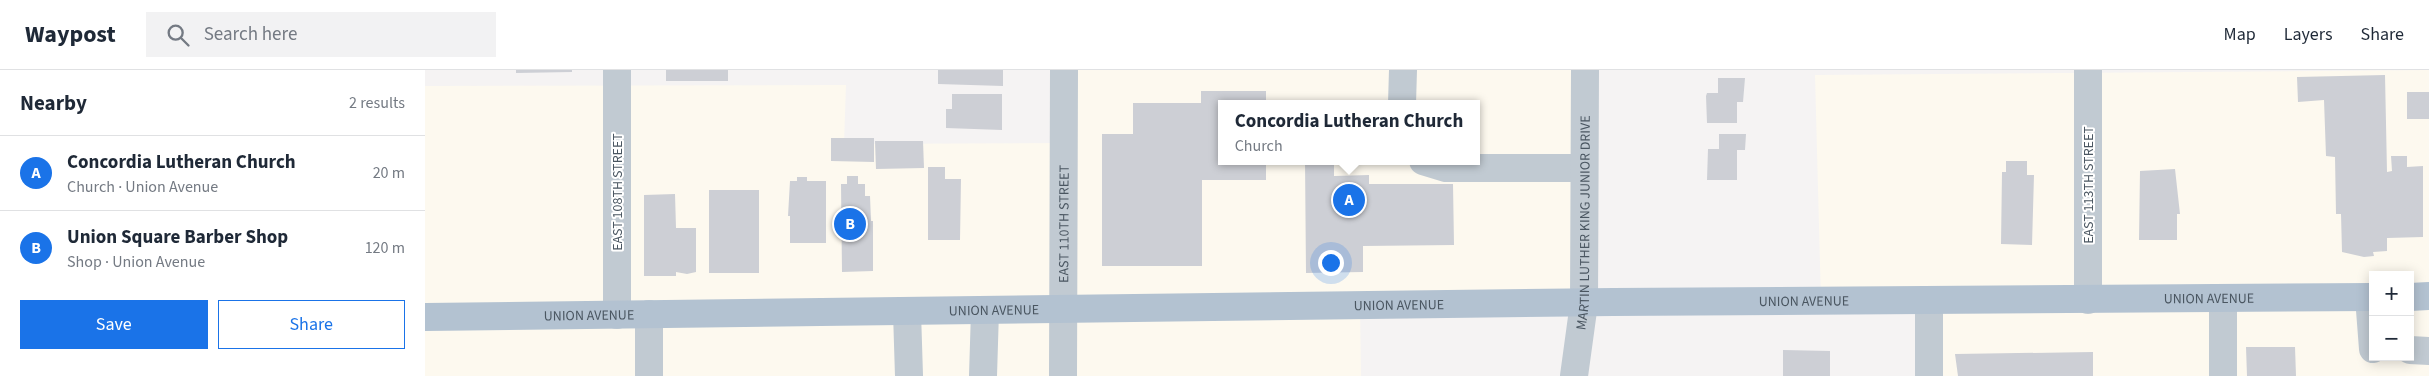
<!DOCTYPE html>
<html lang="en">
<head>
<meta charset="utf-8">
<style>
	body { margin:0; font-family:"Source Sans 3",sans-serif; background:#f2f2f3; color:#1f2937 }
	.controls { position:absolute; right:15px; bottom:15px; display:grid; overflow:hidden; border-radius:0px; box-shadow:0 2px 12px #0003 }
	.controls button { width:45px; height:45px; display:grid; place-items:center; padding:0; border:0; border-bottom:1px solid #e0e1e3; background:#fff; color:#1f2937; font:25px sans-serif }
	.you { position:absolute; left:905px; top:192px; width:18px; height:18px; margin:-12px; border:4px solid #fff; border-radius:50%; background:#1a73e8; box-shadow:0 0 0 8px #1a73e833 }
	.badge { display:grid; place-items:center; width:32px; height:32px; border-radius:50%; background:#1a73e8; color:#fff; font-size:16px; font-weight:700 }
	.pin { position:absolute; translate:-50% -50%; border:2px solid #fff; box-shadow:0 1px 5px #0006 }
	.popup { position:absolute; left:793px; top:30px; width:262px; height:65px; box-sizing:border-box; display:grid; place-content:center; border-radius:0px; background:#fff; filter:drop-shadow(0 1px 4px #0005); font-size:16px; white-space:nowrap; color:#747a83 }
	.popup b { font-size:19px; color:#1f2937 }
	.popup::after { content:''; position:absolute; left:50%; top:100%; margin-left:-10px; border:10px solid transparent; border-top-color:#fff }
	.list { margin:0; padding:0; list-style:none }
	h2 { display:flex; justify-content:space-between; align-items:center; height:65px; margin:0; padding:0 20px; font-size:21px }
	h2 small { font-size:16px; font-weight:400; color:#747a83 }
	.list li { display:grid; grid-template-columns:32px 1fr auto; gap:15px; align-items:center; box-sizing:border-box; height:75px; padding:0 20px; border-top:1px solid #e0e1e3 }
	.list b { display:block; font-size:19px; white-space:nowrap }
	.list p { margin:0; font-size:16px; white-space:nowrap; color:#747a83 }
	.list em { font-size:16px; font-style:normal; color:#747a83 }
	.actions { display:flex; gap:10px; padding:15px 20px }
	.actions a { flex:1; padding:11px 0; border:1px solid #1a73e8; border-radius:0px; text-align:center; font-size:18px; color:#1a73e8 }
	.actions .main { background:#1a73e8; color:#fff }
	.icon { flex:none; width:28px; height:28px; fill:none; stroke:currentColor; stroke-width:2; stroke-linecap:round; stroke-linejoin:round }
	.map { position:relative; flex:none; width:2004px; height:306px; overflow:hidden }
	header { display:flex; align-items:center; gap:30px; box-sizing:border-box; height:70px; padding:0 25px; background:#fff; border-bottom:1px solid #e0e1e3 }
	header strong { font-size:24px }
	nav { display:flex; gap:28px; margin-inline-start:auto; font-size:18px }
	.search { width:350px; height:45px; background:#f2f2f3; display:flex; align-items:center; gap:12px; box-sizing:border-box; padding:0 18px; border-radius:0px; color:#747a83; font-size:19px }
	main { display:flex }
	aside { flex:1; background:#fff }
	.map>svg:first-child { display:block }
	.commercial { fill:#fdf9ef; fill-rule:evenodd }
	.building { fill:#cdcfd5 }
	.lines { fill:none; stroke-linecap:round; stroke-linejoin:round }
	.minor { stroke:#c1cad2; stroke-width:28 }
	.major { stroke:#b3c2d1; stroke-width:28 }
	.labels { text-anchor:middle; stroke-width:4; stroke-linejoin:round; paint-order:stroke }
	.street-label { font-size:14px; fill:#4a5661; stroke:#fff }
</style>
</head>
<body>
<header>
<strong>Waypost</strong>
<div class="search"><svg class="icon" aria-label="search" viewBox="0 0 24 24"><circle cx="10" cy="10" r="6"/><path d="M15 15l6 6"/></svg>Search here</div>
<nav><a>Map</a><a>Layers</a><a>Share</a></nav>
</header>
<main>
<aside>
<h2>Nearby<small>2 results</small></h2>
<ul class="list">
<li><span class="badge">A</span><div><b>Concordia Lutheran Church</b><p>Church · Union Avenue</p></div><em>20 m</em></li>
<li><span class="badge">B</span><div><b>Union Square Barber Shop</b><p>Shop · Union Avenue</p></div><em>120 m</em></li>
</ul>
<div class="actions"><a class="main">Save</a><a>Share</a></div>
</aside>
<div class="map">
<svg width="2004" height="306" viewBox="0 0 2004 306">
	<rect width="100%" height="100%" fill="#f5f3f3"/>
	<g class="commercial">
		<path d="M639,0h521l-1,233 -224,3 1,70h-936v-290l421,-1 -2,59 220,-1zM796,34h256v57h-256z"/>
		<path d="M2004,0v306h-500v-75l-108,1 -6,-227zM1948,205h37v82h-37z"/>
	</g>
	<g class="building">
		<path d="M91,0h56v2l-56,1z"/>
		<rect x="241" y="0" width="62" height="11"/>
		<path d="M513,0h65v16l-65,-2z"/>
		<path d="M1960,5l2,97 5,-1 -1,-15h16v11l16,-1v71l-36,1v13l-14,1 1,4 -10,1 -22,-5 -1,-38h-5l-1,-57 -9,-1 -2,-56 -26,2 -1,-25z"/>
		<path d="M1293,8h27l-2,24h-6v21h-30l-1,-27 1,-3h11z"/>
		<path d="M776,21h65v13h-45v57h45v19h-64v86h-100v-132h31v-31h68z"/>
		<rect x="1982" y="22" width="22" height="27"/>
		<path d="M527,24h50v36l-56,-2v-19h6z"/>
		<path d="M1294,64h27l-1,16h-8v30h-30l1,-31h11z"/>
		<path d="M406,68h43v24l-43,-1z"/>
		<path d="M450,71h48l1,27 -48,1z"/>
		<path d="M880,91h29v15l35,-1v9h84l1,61 -91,1v26l-57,1z"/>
		<path d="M1581,91h21v14h7l-2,70 -31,-1 1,-72h4z"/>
		<path d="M503,97h17v12h16l-1,61h-32z"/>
		<path d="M1750,99l5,45h-3v26h-38l1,-69z"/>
		<path d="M422,106h11v8h7v12h5l1,25h2v50l-31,1 -1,-88h6z"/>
		<path d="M372,107h10v4h19v62h-36v-27h-2l2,-35h7z"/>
		<rect x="284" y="120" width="50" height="83"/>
		<path d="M250,124l1,34h20v44l-9,2 -11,-2v4h-32v-81z"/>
		<path d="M1821,277h49l1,29h-49z"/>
		<path d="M1358,280l47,1v25h-47z"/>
		<path d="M1668,282v24h-135l-3,-22z"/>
	</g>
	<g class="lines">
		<g class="minor">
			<path d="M192,0v245"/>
			<path d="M1663,0v230"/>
			<path d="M977,34l1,-34"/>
			<path d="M998,91l23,7h138"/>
			<path d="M1944,227l4,52"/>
			<path d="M1798,228v78"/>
			<path d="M1504,231v75"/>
			<path d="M482,242l2,64"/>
			<path d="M224,244v62"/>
			<path d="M1985,280l19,1"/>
			<path d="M558,306l2,-65"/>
			<path id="s1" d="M638,306l1,-306"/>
			<path id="s2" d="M1149,306l10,-73 1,-233"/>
		</g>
		<g class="major">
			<path d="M1985,227l19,-1"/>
			<path id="s3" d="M0,247l1188,-15 760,-5"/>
		</g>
	</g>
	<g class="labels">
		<g class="street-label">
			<text transform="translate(1663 115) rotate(-90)" y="5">EAST 113TH STREET</text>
			<text transform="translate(192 122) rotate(-90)" y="5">EAST 108TH STREET</text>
			<text dy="5" stroke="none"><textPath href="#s1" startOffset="152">EAST 110TH STREET</textPath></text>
			<text dy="5" stroke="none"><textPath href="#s2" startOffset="154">MARTIN LUTHER KING JUNIOR DRIVE</textPath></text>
			<text dy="5" stroke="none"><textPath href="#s3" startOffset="1784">UNION AVENUE</textPath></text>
			<text dy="5" stroke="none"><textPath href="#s3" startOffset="1379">UNION AVENUE</textPath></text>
			<text dy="5" stroke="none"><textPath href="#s3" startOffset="974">UNION AVENUE</textPath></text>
			<text dy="5" stroke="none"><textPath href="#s3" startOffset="569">UNION AVENUE</textPath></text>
			<text dy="5" stroke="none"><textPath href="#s3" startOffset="164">UNION AVENUE</textPath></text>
		</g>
	</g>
</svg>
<div class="controls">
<button>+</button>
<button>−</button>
</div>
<div class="you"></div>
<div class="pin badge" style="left:924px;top:130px">A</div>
<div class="popup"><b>Concordia Lutheran Church</b>Church</div>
<div class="pin badge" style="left:425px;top:154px">B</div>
</div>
</main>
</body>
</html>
